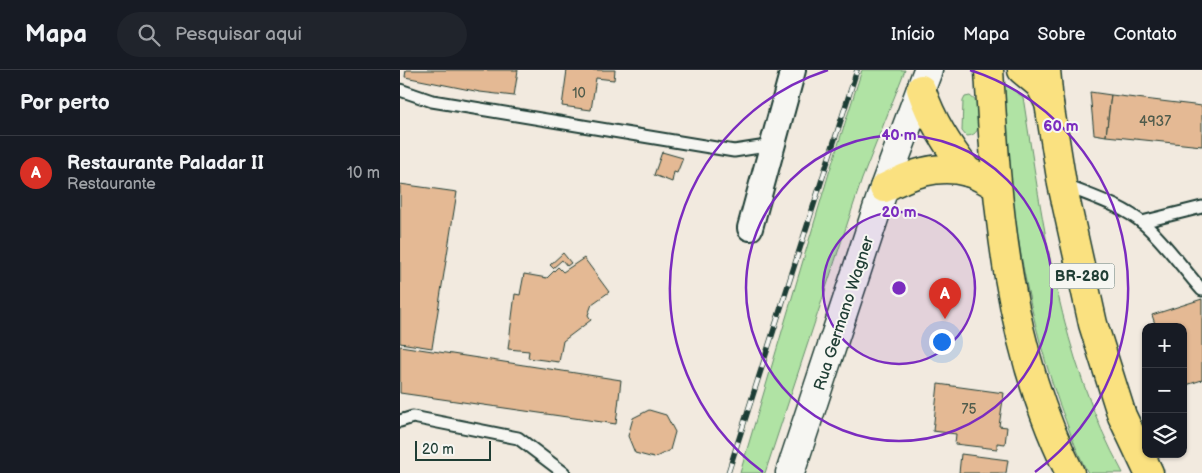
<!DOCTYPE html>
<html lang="pt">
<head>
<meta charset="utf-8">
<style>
	body { margin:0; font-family:"Balsamiq Sans",sans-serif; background:#20242c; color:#f1f3f6 }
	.controls { position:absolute; right:15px; bottom:15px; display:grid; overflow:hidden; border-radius:10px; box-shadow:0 1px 4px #0004 }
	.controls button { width:45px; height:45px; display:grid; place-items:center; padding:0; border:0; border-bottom:1px solid #363941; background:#171b24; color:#f1f3f6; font:25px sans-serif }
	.scale { position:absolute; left:15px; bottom:12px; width:76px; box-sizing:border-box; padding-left:5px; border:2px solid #1f3d34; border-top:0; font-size:14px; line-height:18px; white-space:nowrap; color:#1f3d34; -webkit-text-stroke:4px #f6f6f2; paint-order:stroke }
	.you { position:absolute; left:541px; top:271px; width:18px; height:18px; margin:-12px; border:4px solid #fff; border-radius:50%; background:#1a73e8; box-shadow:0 0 0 8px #1a73e833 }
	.badge { display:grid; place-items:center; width:32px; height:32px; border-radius:50%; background:#d93025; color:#fff; font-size:16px; font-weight:700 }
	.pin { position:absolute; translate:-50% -41px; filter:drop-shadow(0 1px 2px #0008) }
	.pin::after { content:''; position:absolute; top:26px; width:18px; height:15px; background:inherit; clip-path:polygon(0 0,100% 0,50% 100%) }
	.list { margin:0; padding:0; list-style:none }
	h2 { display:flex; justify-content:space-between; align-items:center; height:65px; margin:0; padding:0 20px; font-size:21px }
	h2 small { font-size:16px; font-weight:400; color:#9ea1a6 }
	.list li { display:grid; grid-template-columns:32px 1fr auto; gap:15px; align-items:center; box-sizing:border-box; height:75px; padding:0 20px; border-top:1px solid #363941 }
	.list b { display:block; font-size:19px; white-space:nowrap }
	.list p { margin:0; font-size:16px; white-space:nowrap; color:#9ea1a6 }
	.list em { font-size:16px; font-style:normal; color:#9ea1a6 }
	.icon { flex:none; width:28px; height:28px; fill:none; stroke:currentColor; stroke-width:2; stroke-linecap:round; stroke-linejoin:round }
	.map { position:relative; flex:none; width:802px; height:403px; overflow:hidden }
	header { display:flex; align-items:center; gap:30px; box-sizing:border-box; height:70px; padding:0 25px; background:#171b24; border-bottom:1px solid #363941 }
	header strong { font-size:24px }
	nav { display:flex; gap:28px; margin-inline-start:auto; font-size:18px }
	.search { width:350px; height:45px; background:#20242c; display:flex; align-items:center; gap:12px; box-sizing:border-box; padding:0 18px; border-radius:28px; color:#9ea1a6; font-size:19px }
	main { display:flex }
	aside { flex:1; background:#171b24 }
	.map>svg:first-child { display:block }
	.green { fill:#b0e3a4; stroke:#68906c }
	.building { fill:#e4b994; stroke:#1f3d34 }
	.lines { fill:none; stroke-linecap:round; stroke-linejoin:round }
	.service-casing { stroke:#1f3d34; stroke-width:15 }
	.minor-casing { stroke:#1f3d34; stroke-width:28 }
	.tertiary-casing { stroke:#1f3d34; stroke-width:31 }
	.trunk-casing { stroke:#1f3d34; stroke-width:31 }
	.service { stroke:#f6f6f2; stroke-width:11 }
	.minor { stroke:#f6f6f2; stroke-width:24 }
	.tertiary { stroke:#f6f6f2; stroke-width:28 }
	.trunk { stroke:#fae180; stroke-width:28 }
	.rail-casing { stroke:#1f3d34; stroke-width:5.5 }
	.rail { stroke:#f6f6f2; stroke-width:4; stroke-dasharray:11; stroke-linecap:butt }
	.ring { fill:none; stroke:#7b2cbf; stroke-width:2.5 }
	.labels { text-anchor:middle; stroke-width:4; stroke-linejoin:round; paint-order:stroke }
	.number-label { font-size:14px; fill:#505c4c }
	.shield { fill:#f6f6f2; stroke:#60746d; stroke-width:1 }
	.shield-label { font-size:15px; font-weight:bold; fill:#1f3d34 }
	.street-label { font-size:16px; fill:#1f3d34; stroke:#f6f6f2 }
	.centre { fill:#7b2cbf; stroke:#f6f6f2; stroke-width:2.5 }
	.ring-label { font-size:15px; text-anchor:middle; font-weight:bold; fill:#7b2cbf; stroke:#f6f6f2; stroke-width:4; stroke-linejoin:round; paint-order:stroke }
</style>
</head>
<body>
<header>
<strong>Mapa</strong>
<div class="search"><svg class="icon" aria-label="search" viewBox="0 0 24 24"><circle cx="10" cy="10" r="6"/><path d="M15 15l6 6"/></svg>Pesquisar aqui</div>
<nav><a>Início</a><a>Mapa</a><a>Sobre</a><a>Contato</a></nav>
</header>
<main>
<aside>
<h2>Por perto<small></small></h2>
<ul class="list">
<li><span class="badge">A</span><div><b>Restaurante Paladar II</b><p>Restaurante</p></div><em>10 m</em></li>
</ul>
</aside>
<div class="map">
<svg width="802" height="403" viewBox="0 0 802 403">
	<rect width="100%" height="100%" fill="#f2eadf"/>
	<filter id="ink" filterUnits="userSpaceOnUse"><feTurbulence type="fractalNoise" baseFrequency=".02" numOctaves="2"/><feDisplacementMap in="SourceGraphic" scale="10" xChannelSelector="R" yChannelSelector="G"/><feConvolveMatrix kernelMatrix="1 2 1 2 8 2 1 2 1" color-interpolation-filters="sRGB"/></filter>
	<g filter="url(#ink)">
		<g class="green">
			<path d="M462,0h43l-43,109 -97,294h-25l89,-300z"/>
			<path d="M604,14l19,13c20,127 37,262 100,376h-35c-12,-22 -20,-47 -29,-70 -37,-105 -49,-206 -57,-316z"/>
			<path d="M570,26l7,6c1,13 7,34 -11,34l-4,-5 1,-30 2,-4z"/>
		</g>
		<g class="building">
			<path d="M6,0h112l-4,26 -34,-4 -75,-15z"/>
			<path d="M167,0h48l-1,10 -18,-2 -5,32 -29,-4z"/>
			<path d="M690,22l21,3 -5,41 -12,-2z"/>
			<path d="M711,25l91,11v40l-96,-10z"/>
			<path d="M262,82l21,6 -6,15 -3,-1 -2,10 -18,-7z"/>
			<path d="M0,114l57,8 -25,156 -32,-5z"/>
			<path d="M163,183l8,10 -4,3 -5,-6 -9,8 -3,-3z"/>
			<path d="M184,188l25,34 -17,12 -4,11 3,5 -28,21 -4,21 -31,-4 1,-7 -21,-2 7,-55 5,1 4,-21 23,4 11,-11 5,5z"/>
			<path d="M802,229v81l-19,6v-59h-27l-4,-12z"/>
			<path d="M0,276l221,34 -5,44 -216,-31z"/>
			<path d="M538,314l66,9 -5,33 8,1 -2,17 -8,-1v6l-42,-5 1,-10 -23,-3z"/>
			<path d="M249,340l17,5 9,17 -5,18 -16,8 -19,-5 -7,-17 5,-18z"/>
			<path d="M561,384l47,6 -2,13h-47z"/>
		</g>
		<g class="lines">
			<g class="service-casing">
				<g id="service">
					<path d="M0,20l32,11 302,50 39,-6"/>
					<path d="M664,115c26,11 58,20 80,39 22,19 38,44 58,66"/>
					<path d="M742,152l60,-15"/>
					<path d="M0,351l13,-4 105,21 46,35"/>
				</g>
			</g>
			<g class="minor-casing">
				<path id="minor" d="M350,158l43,-158"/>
			</g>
			<g class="tertiary-casing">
				<path id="tertiary" d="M390,403l94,-285 44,-118"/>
			</g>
			<g class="trunk-casing">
				<g id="trunk">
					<path d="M589,0c8,138 18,278 81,403"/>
					<path d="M622,0l18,15 9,18"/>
					<path d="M646,0l3,33 13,81 31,140 29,92 27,57"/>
					<path d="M521,19c11,32 26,56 47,83"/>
					<path d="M484,118c25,-13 54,-25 83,-16 10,2 20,9 29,14"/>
				</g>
			</g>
			<use href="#service" class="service"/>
			<use href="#minor" class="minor"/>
			<use href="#tertiary" class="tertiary"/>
			<use href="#trunk" class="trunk"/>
			<g class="rail-casing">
				<path id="rail" d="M328,403l129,-403"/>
			</g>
			<use href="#rail" class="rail"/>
		</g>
	</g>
	<circle cx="499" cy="218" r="76" fill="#7b2cbf" fill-opacity=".12"/>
	<g class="ring">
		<circle cx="499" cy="218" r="76"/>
		<circle cx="499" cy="218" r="153"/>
		<path d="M363 402A229 229 0 0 1 428 0M570 0A229 229 0 0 1 635 402"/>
	</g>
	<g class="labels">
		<g class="number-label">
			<text x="179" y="28">10</text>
			<text x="755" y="56">4937</text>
			<text x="569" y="344">75</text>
		</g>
		<rect class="shield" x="649.5" y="193.5" width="65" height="25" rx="4"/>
		<g class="shield-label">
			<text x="682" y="211">BR-280</text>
		</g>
		<g class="street-label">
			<text transform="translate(443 243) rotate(-72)" y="6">Rua Germano Wagner</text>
		</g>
	</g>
	<circle cx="499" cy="218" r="8" class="centre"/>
	<g class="ring-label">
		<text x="661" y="61">60 m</text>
		<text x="499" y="70">40 m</text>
		<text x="499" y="147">20 m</text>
	</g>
</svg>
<div class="controls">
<button>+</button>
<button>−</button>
<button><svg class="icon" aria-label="layers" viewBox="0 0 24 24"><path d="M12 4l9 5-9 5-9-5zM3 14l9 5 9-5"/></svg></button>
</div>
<div class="scale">20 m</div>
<div class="you"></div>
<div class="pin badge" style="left:545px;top:249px">A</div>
</div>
</main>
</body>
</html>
